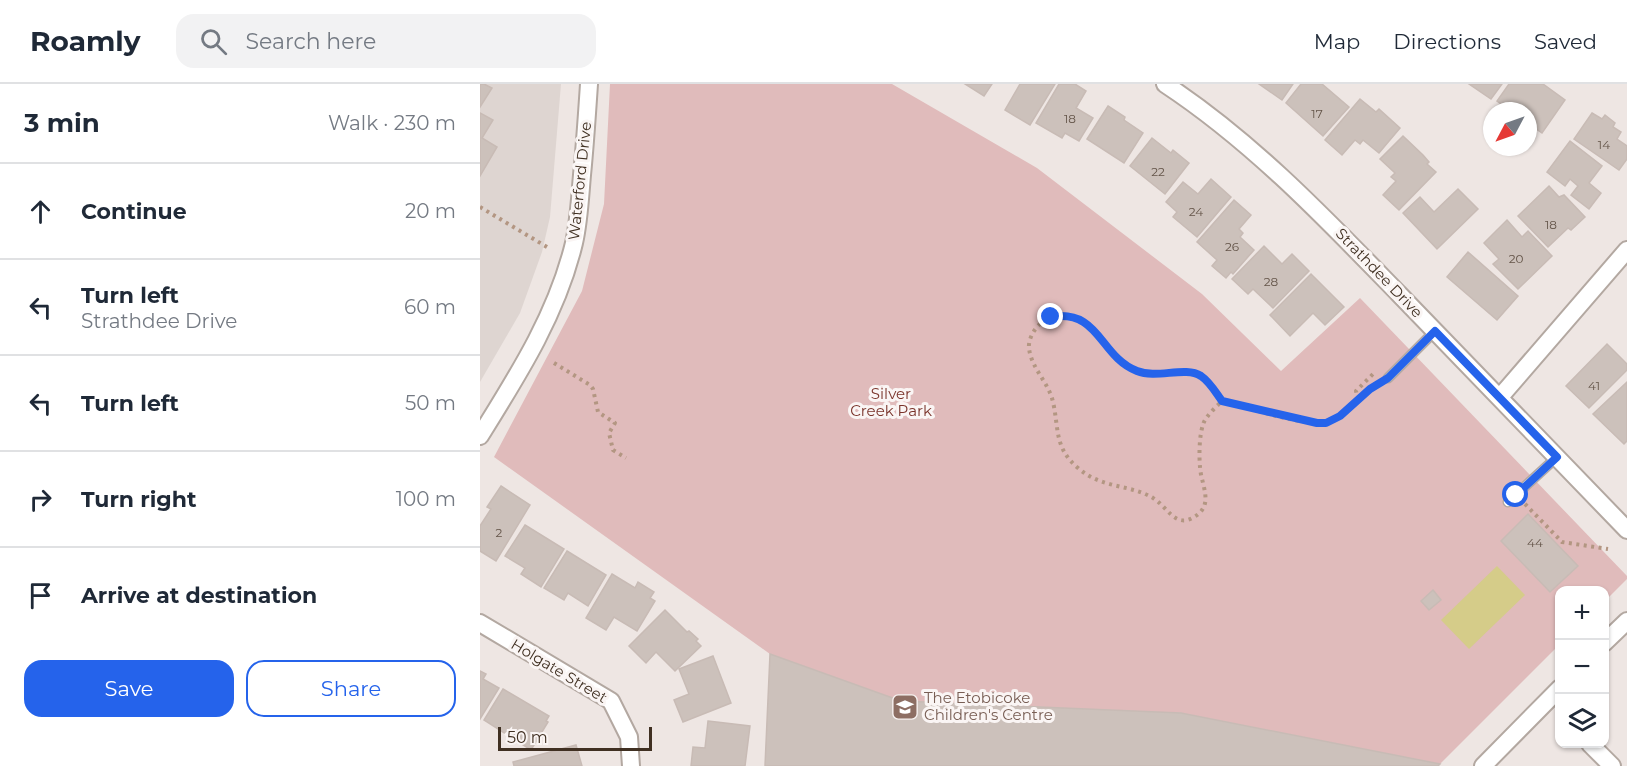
<!DOCTYPE html>
<html lang="en">
<head>
<meta charset="utf-8">
<style>
	body { margin:0; font-family:Montserrat,sans-serif; background:#f2f2f3; color:#1f2937 }
	.controls { position:absolute; right:18px; bottom:18px; display:grid; overflow:hidden; border-radius:12px; box-shadow:0 2px 4px #0004 }
	.controls button { width:54px; height:54px; display:grid; place-items:center; padding:0; border:0; border-bottom:2px solid #e0e1e3; background:#fff; color:#1f2937; font:30px sans-serif }
	.compass { position:absolute; left:1003px; top:18px; width:54px; height:54px; border-radius:50%; background:#fff; box-shadow:0 2px 4px #0004; rotate:229deg }
	.scale { position:absolute; left:18px; bottom:15px; width:154px; box-sizing:border-box; padding-left:6px; border:3px solid #403022; border-top:0; font-size:16px; line-height:21px; white-space:nowrap; color:#403022; -webkit-text-stroke:4px #faf5f4; paint-order:stroke }
	.stop { position:absolute; width:18px; height:18px; margin:-14px; border:4px solid #2563eb; border-radius:50%; background:#fff }
	.stop.end { background:#2563eb; border-color:#fff; box-shadow:0 2px 6px #0008 }
	.list { margin:0; padding:0; list-style:none }
	h2 { display:flex; justify-content:space-between; align-items:center; height:78px; margin:0; padding:0 24px; font-size:26px }
	h2 small { font-size:20px; font-weight:400; color:#747a83 }
	.list li { display:grid; grid-template-columns:39px 1fr auto; gap:18px; align-items:center; box-sizing:border-box; height:96px; padding:0 24px; border-top:2px solid #e0e1e3 }
	.list b { display:block; font-size:22px; white-space:nowrap }
	.list p { margin:0; font-size:20px; white-space:nowrap; color:#747a83 }
	.list em { font-size:20px; font-style:normal; color:#747a83 }
	.actions { display:flex; gap:12px; padding:18px 24px }
	.actions a { flex:1; padding:14px 0; border:2px solid #2563eb; border-radius:18px; text-align:center; font-size:21px; color:#2563eb }
	.actions .main { background:#2563eb; color:#fff }
	.icon { flex:none; width:33px; height:33px; fill:none; stroke:currentColor; stroke-width:2; stroke-linecap:round; stroke-linejoin:round }
	.map { position:relative; flex:none; width:1147px; height:682px; overflow:hidden }
	header { display:flex; align-items:center; gap:36px; box-sizing:border-box; height:84px; padding:0 30px; background:#fff; border-bottom:2px solid #e0e1e3 }
	header strong { font-size:28px }
	nav { display:flex; gap:33px; margin-inline-start:auto; font-size:21px }
	.search { width:420px; height:54px; background:#f2f2f3; display:flex; align-items:center; gap:15px; box-sizing:border-box; padding:0 21px; border-radius:18px; color:#747a83; font-size:22px }
	main { display:flex }
	aside { flex:1; background:#fff }
	.map>svg:first-child { display:block }
	.built { fill:#ded5d1 }
	.green { fill:#e0bbbb }
	.water { fill:#d5cc89 }
	.building { fill:#ccc1bb; stroke:#c8bbb5; stroke-width:1.5 }
	.lines { fill:none; stroke-linecap:round; stroke-linejoin:round }
	.service-casing { stroke:#b3a8a1; stroke-width:11 }
	.minor-casing { stroke:#b3a8a1; stroke-width:20 }
	.path { stroke:#b39682; stroke-width:4; stroke-dasharray:3 4.5; stroke-linecap:butt }
	.service { stroke:#fff; stroke-width:8 }
	.minor { stroke:#fff; stroke-width:16 }
	.route { stroke:#2563eb; stroke-width:8 }
	.labels { text-anchor:middle; stroke-width:6; stroke-linejoin:round; paint-order:stroke }
	.number-label { font-size:12px; fill:#635448 }
	.street-label { font-size:15px; fill:#403022; stroke:#faf5f4 }
	.park-label { font-size:15px; fill:#7a332a; stroke:#faf5f4 }
	.education-label { font-size:15px; fill:#785e54; stroke:#faf5f4; text-anchor:start }
</style>
</head>
<body>
<header>
<strong>Roamly</strong>
<div class="search"><svg class="icon" aria-label="search" viewBox="0 0 24 24"><circle cx="10" cy="10" r="6"/><path d="M15 15l6 6"/></svg>Search here</div>
<nav><a>Map</a><a>Directions</a><a>Saved</a></nav>
</header>
<main>
<aside>
<h2>3 min<small>Walk · 230 m</small></h2>
<ul class="list">
<li><svg class="icon" aria-label="ahead" viewBox="0 0 24 24"><path d="M12 20V5M6 11l6-6 6 6"/></svg><div><b>Continue</b></div><em>20 m</em></li>
<li><svg class="icon" aria-label="left" viewBox="0 0 24 24"><path d="M17 20v-9H6M10 6l-5 5 5 5"/></svg><div><b>Turn left</b><p>Strathdee Drive</p></div><em>60 m</em></li>
<li><svg class="icon" aria-label="left" viewBox="0 0 24 24"><path d="M17 20v-9H6M10 6l-5 5 5 5"/></svg><div><b>Turn left</b></div><em>50 m</em></li>
<li><svg class="icon" aria-label="right" viewBox="0 0 24 24"><path d="M7 20v-9h11M14 6l5 5-5 5"/></svg><div><b>Turn right</b></div><em>100 m</em></li>
<li><svg class="icon" aria-label="arrive" viewBox="0 0 24 24"><path d="M6 21V4h12l-3 4 3 4H6"/></svg><div><b>Arrive at destination</b></div></li>
</ul>
<div class="actions"><a class="main">Save</a><a>Share</a></div>
</aside>
<div class="map">
<svg width="1147" height="682" viewBox="0 0 1147 682">
	<rect width="100%" height="100%" fill="#eee6e3"/>
	<path class="built" d="M0,0h81l-11,133 -8,35 -22,61 -40,69z"/>
	<path class="green" d="M130,0h282l145,84 165,126 79,77 79,-73 267,278v3l-22,22 -1,-11h-44l-1,55 -119,119 -259,-51 -280,-12 -131,-47 -276,-197 88,-166 22,-87z"/>
	<path class="water" d="M1017,482l28,29 -56,54 -28,-29z"/>
	<g class="building">
		<path d="M0,0h4l8,4 -12,19z"/>
		<path d="M485,0h27l-8,12z"/>
		<path d="M540,0h35l-25,41 -25,-15z"/>
		<path d="M579,0h16l11,7 -10,17 17,10 -14,23 -14,-8 -3,5 -26,-15z"/>
		<path d="M779,0h34l-11,16z"/>
		<path d="M821,0h21l27,23 -26,29 -37,-33z"/>
		<path d="M989,0h33l-11,15z"/>
		<path d="M1029,0h34l22,16 -23,33 -14,-10v-12h-17l-14,-10z"/>
		<path d="M880,15l16,13 3,-3 21,19 -21,25 -16,-13 -3,4 -5,-4 -13,15 -17,-15z"/>
		<path d="M628,22l17,11 -1,3 19,13 -19,30 -37,-24z"/>
		<path d="M0,29l13,7 -11,18 15,9 -17,29z"/>
		<path d="M1112,29l10,6 3,-4 10,8 -2,4 8,5 -4,7 10,7v13l-8,11 -45,-31z"/>
		<path d="M923,52l20,19 6,7 -2,2 9,8 -37,38 -16,-15 13,-14 -5,-4 4,-4 -15,-14z"/>
		<path d="M672,54l19,15 2,-3 16,13 -24,31 -35,-28z"/>
		<path d="M1090,57l32,25 -13,17 12,10 -12,16 -18,-14 7,-9 -8,-7 -5,7 -18,-14z"/>
		<path d="M731,95l20,18 -34,40 -24,-20 4,-5 -11,-10 17,-20 15,12z"/>
		<path d="M1069,102l10,11 5,-2 21,22 -14,13 -3,-2 -20,19 -30,-31z"/>
		<path d="M978,105l20,20 -41,40 -34,-36 17,-16 14,15z"/>
		<path d="M754,116l17,15 -12,14 4,4 -3,4 14,13 -21,24 -2,-2 -5,6 -14,-12 5,-6 -20,-18z"/>
		<path d="M1027,136l15,17 6,-6 24,25 -34,33 -25,-25 6,-5 -15,-16z"/>
		<path d="M784,162l18,18 10,-10 17,17 -36,37 -20,-19 -5,5 -16,-15z"/>
		<path d="M988,168l50,44 -21,24 -50,-43z"/>
		<path d="M831,190l33,33 -19,18 -12,-12 -23,23 -20,-21z"/>
		<path d="M1127,260l20,20v6l-38,38 -23,-22z"/>
		<path d="M1147,298v59l-3,3 -31,-30z"/>
		<path d="M21,402l29,19 -34,56 -16,-10v-25l11,-17 -4,-2z"/>
		<path d="M1048,430l50,52 -28,26 -49,-51z"/>
		<path d="M45,441l39,24 -23,38 -20,-13 4,-6 -20,-12z"/>
		<path d="M87,467l39,24 -18,31 -20,-13 -4,7 -20,-12z"/>
		<path d="M132,490l23,14 3,-6 16,10 -4,6 5,3 -18,30 -23,-14 -8,13 -20,-12z"/>
		<path d="M953,506l8,10 -12,10 -8,-9z"/>
		<path d="M185,526l22,22 2,-1 9,8 -2,2 5,5 -26,25 -19,-19 -10,11 -17,-17z"/>
		<path d="M290,570l131,47 280,12 259,51 -2,2h-673z"/>
		<path d="M233,572l18,47 -48,19 -9,-22 15,-6 -10,-25z"/>
		<path d="M0,587l6,3 -3,5 16,9 -19,31z"/>
		<path d="M23,605l46,27 -3,5 2,1 -17,28 -47,-30z"/>
		<path d="M228,637l42,5 -5,40h-54l2,-19 12,1z"/>
		<path d="M96,661l6,21h-68l-1,-4z"/>
	</g>
	<g class="lines">
		<g class="service-casing">
			<g id="service">
				<path d="M908,294l47,-47"/>
				<path d="M1028,418l49,-45"/>
			</g>
		</g>
		<g class="minor-casing">
			<g id="minor">
				<path d="M685,0c88,58 161,135 234,210 76,78 152,157 228,236"/>
				<path d="M1020,313l127,-147"/>
				<path d="M0,352c38,-61 77,-122 94,-193 5,-22 6,-45 8,-68 3,-30 5,-61 7,-91"/>
				<path d="M0,539l131,78 18,36 2,29"/>
				<path d="M1124,559l23,-22"/>
				<path d="M1110,660l22,22"/>
				<path d="M1003,682l77,-78"/>
			</g>
		</g>
		<g class="path">
			<path d="M0,123l67,40"/>
			<path d="M74,279l36,22 3,4 5,23 17,11 -6,10 4,17 13,8"/>
			<path d="M878,316l-2,-9 19,-19"/>
			<path d="M742,317c-6,-8 -11,-19 -20,-24 -7,-5 -15,-4 -22,-4 -24,1 -46,3 -64,-16 -21,-22 -40,-60 -76,-33 -6,5 -12,16 -11,24 2,20 20,35 24,54 6,26 1,46 25,66 24,21 52,16 75,30 14,8 22,31 41,19 21,-12 7,-32 6,-50 -1,-12 -1,-33 4,-45 4,-8 12,-15 18,-21 25,6 90,29 111,20 17,-8 27,-27 43,-36"/>
			<path d="M1045,420l37,38 46,7"/>
		</g>
		<use href="#service" class="service"/>
		<use href="#minor" class="minor"/>
	</g>
	<g class="lines">
		<path class="route" d="M571,233c49,-8 48,39 86,54 20,8 48,-5 64,5 9,6 15,17 21,25l95,22h9l14,-7 30,-27 18,-11 47,-47 122,126 -41,38"/>
	</g>
	<defs>
		<g id="school-square" transform="scale(1.35)"><rect x="-9" y="-9" width="18" height="18" rx="4" fill="#8d6e63" stroke="#faf5f4"/><path d="M0-5L7-2L0 1L-7-2ZM-4 1L0 2.5L4 1V4Q0 6-4 4Z" fill="#fff"/></g>
	</defs>
	<g fill-rule="evenodd">
		<use href="#school-square" x="425" y="623"/>
	</g>
	<g class="labels">
		<g class="number-label">
			<text x="837" y="34">17</text>
			<text x="590" y="39">18</text>
			<text x="1124" y="65">14</text>
			<text x="678" y="92">22</text>
			<text x="716" y="132">24</text>
			<text x="1071" y="145">18</text>
			<text x="752" y="167">26</text>
			<text x="1036" y="179">20</text>
			<text x="791" y="202">28</text>
			<text x="1114" y="306">41</text>
			<text x="19" y="453">2</text>
			<text x="1055" y="463">44</text>
		</g>
		<g class="street-label">
			<text transform="translate(100 97) rotate(-84)" y="5">Waterford Drive</text>
			<text transform="translate(899 189) rotate(46)" y="5">Strathdee Drive</text>
			<text transform="translate(79 587) rotate(31)" y="5">Holgate Street</text>
		</g>
		<g class="park-label">
			<text x="411" y="315">Silver<tspan x="411" dy="17">Creek Park</tspan></text>
		</g>
		<g class="education-label">
			<text x="444" y="619">The Etobicoke<tspan x="444" dy="17">Children's Centre</tspan></text>
		</g>
	</g>
</svg>
<div class="controls">
<button>+</button>
<button>−</button>
<button><svg class="icon" aria-label="layers" viewBox="0 0 24 24"><path d="M12 4l9 5-9 5-9-5zM3 14l9 5 9-5"/></svg></button>
</div>
<svg class="compass" viewBox="-18 -18 36 36"><path d="M0-13l5 13h-10z" fill="#e53935"/><path d="M0 13l5-13h-10z" fill="#747a83"/></svg>
<div class="scale">50 m</div>
<div class="stop" style="left:1036px;top:411px"></div>
<div class="stop end" style="left:571px;top:233px"></div>
</div>
</main>
</body>
</html>
